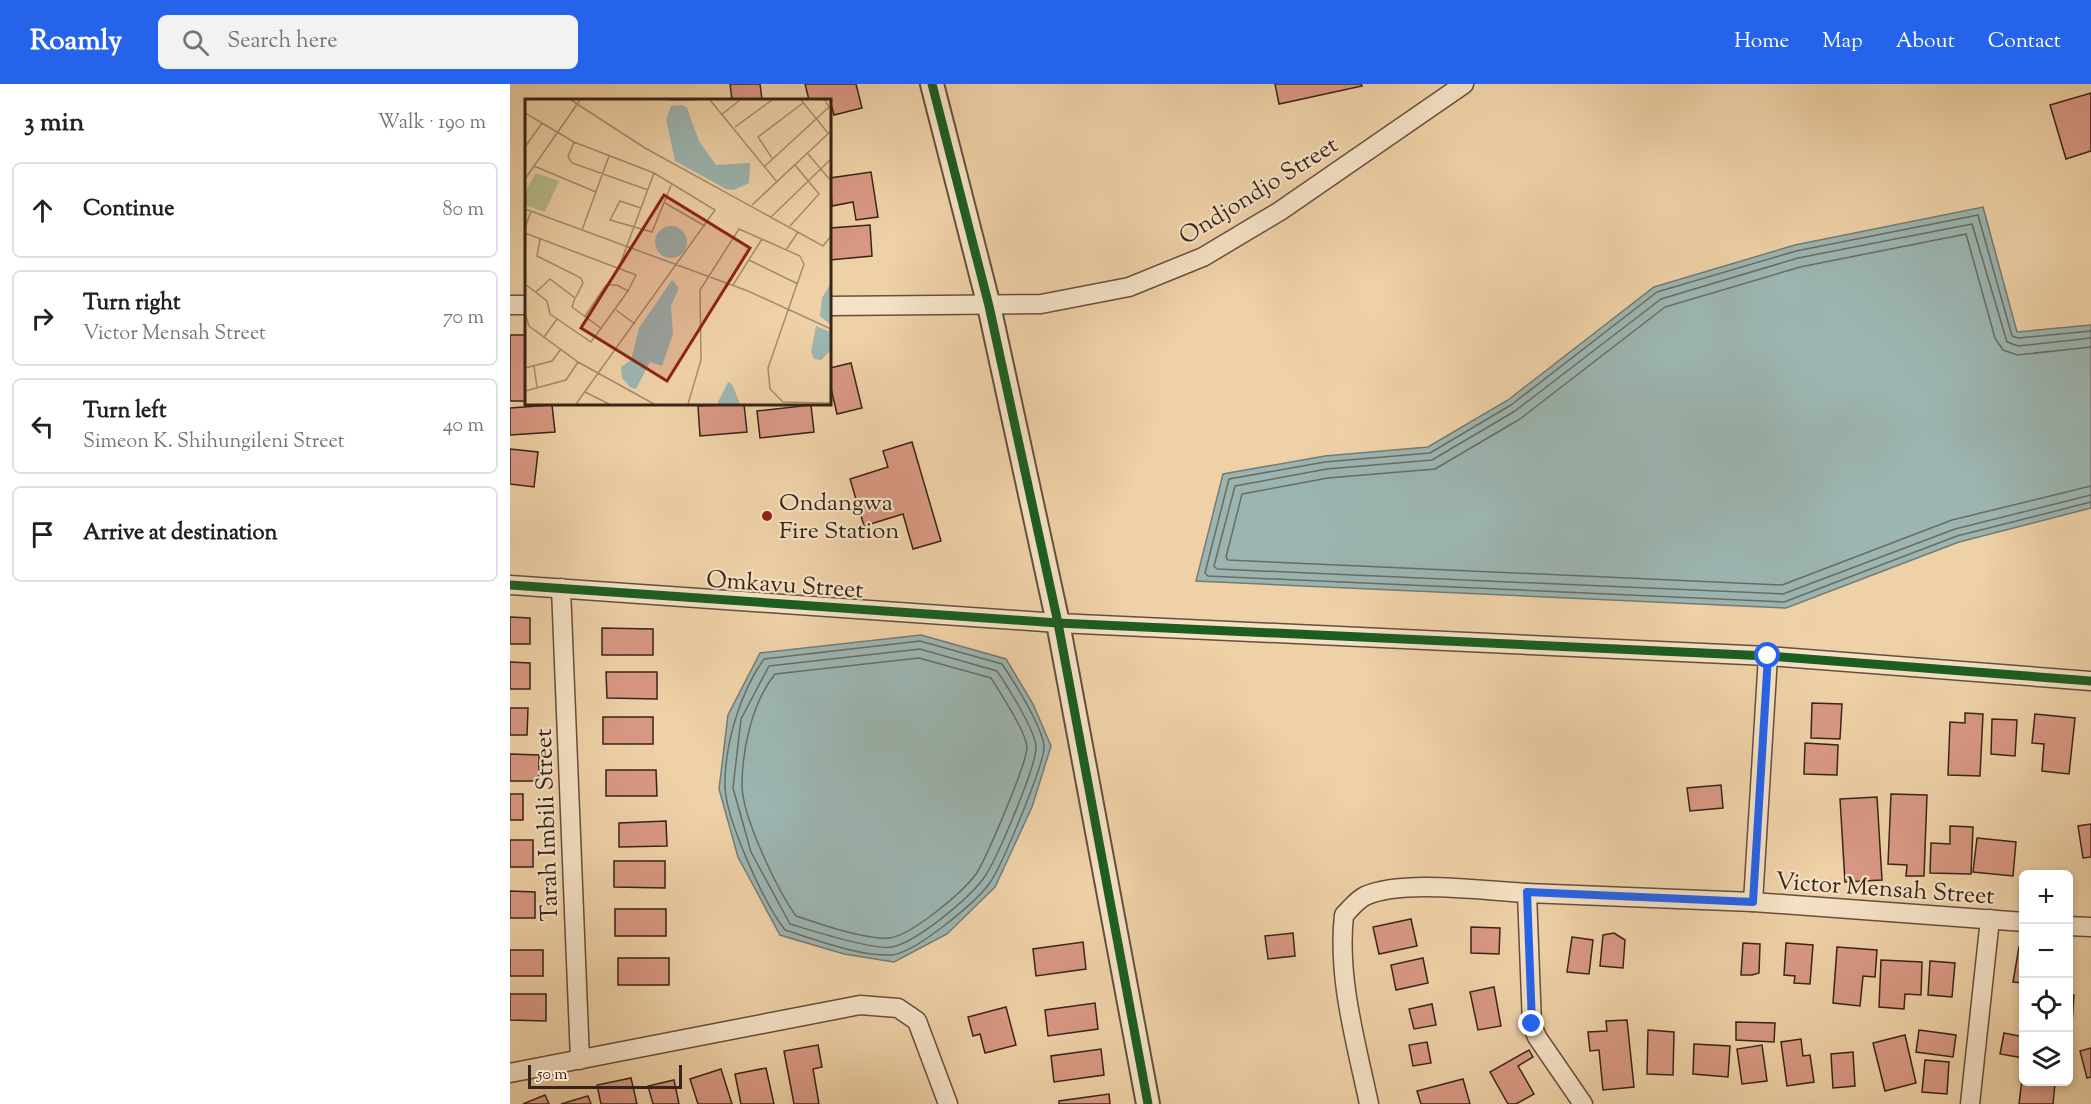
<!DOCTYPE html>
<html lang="en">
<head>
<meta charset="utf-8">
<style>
	body { margin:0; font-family:"Sorts Mill Goudy",serif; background:#f2f2f2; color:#202124 }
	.controls { position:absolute; right:18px; bottom:18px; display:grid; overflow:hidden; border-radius:9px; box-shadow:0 3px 9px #0003 }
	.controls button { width:54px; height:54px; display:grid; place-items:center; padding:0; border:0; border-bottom:2px solid #e0e0e0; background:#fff; color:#202124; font:30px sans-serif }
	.scale { position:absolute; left:18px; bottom:15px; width:154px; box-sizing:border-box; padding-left:6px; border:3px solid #382419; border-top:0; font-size:16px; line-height:21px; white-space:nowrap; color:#382419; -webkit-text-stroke:4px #f5e1c6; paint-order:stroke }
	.stop { position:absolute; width:18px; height:18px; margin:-14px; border:4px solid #2563eb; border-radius:50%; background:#fff }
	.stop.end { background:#2563eb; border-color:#fff; box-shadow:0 2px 6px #0008 }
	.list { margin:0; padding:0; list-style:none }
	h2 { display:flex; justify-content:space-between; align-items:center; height:78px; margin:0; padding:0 24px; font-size:26px }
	h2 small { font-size:20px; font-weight:400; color:#757577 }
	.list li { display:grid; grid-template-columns:39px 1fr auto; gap:18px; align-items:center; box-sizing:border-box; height:96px; margin:0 12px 12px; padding:0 12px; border:2px solid #e0e0e0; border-radius:9px }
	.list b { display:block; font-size:22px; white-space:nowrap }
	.list p { margin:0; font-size:20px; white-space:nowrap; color:#757577 }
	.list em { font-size:20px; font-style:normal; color:#757577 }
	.icon { flex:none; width:33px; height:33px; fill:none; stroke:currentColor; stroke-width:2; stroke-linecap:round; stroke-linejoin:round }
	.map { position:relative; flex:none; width:1581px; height:1020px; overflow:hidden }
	header { display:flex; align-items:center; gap:36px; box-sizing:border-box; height:84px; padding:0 30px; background:#2563eb; color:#fff }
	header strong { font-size:28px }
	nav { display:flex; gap:33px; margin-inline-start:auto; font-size:21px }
	.search { width:420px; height:54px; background:#f2f2f2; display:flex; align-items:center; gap:15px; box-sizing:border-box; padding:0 21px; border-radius:9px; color:#757577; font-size:22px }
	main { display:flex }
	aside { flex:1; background:#fff }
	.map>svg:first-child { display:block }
	.water { fill:#9cb5b1; stroke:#747b74; stroke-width:1.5 }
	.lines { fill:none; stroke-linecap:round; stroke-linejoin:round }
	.shore { stroke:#6a6c65; stroke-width:1.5 }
	.building { fill:#d99883; stroke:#382419; stroke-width:1.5 }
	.minor-casing { stroke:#664f3c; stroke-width:21 }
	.tertiary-casing { stroke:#664f3c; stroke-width:26 }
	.minor { stroke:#f5e1c6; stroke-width:18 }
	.tertiary { stroke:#f5e1c6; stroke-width:22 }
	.cycleway-casing { stroke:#f5e1c6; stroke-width:13 }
	.cycleway { stroke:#1b5e20; stroke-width:9 }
	.route { stroke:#2563eb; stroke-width:8 }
	.poi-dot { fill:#8f2418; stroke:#f5e1c6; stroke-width:2 }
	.labels { text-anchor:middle; stroke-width:4.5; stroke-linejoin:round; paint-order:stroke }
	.street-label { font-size:24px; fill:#382419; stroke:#f5e1c6 }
	.poi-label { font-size:24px; fill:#382419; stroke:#f5e1c6; text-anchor:start }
	.inset-road { fill:none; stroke:#a68c6e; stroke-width:1.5 }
	.view { fill:#8f2418; fill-opacity:0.15; stroke:#8f2418; stroke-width:3 }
	.inset-edge { fill:none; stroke:#382419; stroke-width:3 }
</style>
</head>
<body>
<header>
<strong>Roamly</strong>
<div class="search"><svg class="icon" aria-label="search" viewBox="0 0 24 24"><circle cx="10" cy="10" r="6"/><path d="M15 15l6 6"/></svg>Search here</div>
<nav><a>Home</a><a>Map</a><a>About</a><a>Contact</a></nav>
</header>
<main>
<aside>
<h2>3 min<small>Walk · 190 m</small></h2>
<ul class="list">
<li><svg class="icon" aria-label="ahead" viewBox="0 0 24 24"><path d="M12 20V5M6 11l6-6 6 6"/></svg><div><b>Continue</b></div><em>80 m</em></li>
<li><svg class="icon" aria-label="right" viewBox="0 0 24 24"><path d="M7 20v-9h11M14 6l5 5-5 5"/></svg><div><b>Turn right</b><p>Victor Mensah Street</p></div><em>70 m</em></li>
<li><svg class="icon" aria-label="left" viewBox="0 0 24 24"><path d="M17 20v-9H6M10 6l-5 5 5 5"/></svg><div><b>Turn left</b><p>Simeon K. Shihungileni Street</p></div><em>40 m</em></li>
<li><svg class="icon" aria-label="arrive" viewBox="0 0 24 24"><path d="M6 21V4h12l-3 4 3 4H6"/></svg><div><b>Arrive at destination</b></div></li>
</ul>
</aside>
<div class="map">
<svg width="1581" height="1020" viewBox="0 0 1581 1020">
	<rect width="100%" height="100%" fill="#efd1a7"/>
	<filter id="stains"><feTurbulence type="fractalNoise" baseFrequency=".00333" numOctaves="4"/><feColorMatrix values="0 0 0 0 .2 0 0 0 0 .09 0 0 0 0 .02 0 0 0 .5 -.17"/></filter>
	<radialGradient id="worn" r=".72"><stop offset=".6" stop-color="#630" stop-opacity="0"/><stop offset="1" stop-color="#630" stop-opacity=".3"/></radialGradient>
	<g class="water">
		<path d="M1473,123l34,125 74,-7v183l-132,34 -173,66 -590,-27 27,-107 102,-18 103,-9 80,-47 146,-113 141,-42z"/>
		<path d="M411,551l85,24 27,45 18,42 -19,61 -37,80 -48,47 -53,28 -50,-8 -64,-19 -42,-78 -19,-68 9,-74 32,-62z"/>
	</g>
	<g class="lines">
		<g class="shore">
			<path d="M1581,247l-73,7 -6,-2 -34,-121 -182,36 -139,41 -146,113 -81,48 -105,9 -96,17 -24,94 3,3 576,26 173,-66 134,-34"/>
			<path d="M1581,254l-73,8 -11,-4 -35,-118 -174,34 -137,41 -146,112 -83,49 -105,9 -92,17 -21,80 3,3 566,25 172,-65 136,-34"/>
			<path d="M1581,263l-74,8 -14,-5 -8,-12 -29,-104 -166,33 -135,40 -145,112 -85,50 -107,9 -86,16 -16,63 2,3 554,25 170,-65 139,-34"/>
			<path d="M410,557l82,23c13,19 38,59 42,81 2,16 -43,123 -55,139 -14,19 -75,70 -98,71 -33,1 -74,-15 -106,-25 -21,-27 -58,-108 -60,-142 -1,-42 15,-96 39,-129z"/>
			<path d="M410,565l77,22c9,13 40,62 39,77 -1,21 -40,114 -53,131 -15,20 -66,63 -91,68 -18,4 -82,-17 -102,-23l-39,-72 -18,-64 8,-69 28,-53z"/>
			<path d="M409,574l72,20c9,14 35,54 36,69 0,16 -41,112 -51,127 -13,18 -65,62 -87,64 -24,2 -69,-14 -93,-22 -19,-27 -53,-97 -54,-130 0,-37 10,-83 33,-112z"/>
		</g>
	</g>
	<g class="building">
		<path d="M220,0h30l2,16h-30z"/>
		<path d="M295,0h51l6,24 -28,7 -4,-15h-21z"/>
		<path d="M765,0h86l1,2 -83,18z"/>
		<path d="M1581,9v58l-25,8 -16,-54z"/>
		<path d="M361,88l7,45 -22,3 -3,-18 -21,4 -2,-28z"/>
		<path d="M360,141l2,31 -42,4v-32z"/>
		<rect x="0" y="251" width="16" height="66"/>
		<path d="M341,279l11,45 -25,6 -7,-30v-16z"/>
		<path d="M234,320l3,28 -47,4 -2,-30z"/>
		<path d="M42,321l3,27 -45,3v-27z"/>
		<path d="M301,321l3,27 -54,6 -3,-27z"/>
		<path d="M402,358l29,99 -28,8 -10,-35 -39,12 -14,-47 38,-12 -5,-16z"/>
		<path d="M0,365l28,3 -4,35 -24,-3z"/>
		<path d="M0,533l20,1v26h-20z"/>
		<path d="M92,544l51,1v26h-51z"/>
		<path d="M0,578l20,1v26h-20z"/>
		<path d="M96,588h51v27l-50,-1z"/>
		<path d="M1302,619l30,1 -2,35 -29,-1z"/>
		<path d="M0,624h18l-1,27h-17z"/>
		<path d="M1455,629l18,1 -3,62 -32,-1 2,-53 15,1z"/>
		<path d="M1525,630l40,4 -6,56 -27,-3 2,-27 -12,-1z"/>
		<rect x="93" y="633" width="50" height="27"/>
		<path d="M1482,635l25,1 -2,36 -24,-2z"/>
		<path d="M1295,659l33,2 -1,30 -33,-1z"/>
		<path d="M0,670l29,1v26h-29z"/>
		<path d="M96,686h50l1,26h-51z"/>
		<path d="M1211,701l2,23 -33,3 -3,-23z"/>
		<rect x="0" y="710" width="13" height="26"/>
		<path d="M1381,710l36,1 -3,81h-18l1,-11 -19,-1z"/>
		<path d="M1367,713l5,83 -37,2 -5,-83z"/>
		<path d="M156,737l1,25 -48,1v-24z"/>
		<path d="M1581,740v33l-8,1 -5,-32z"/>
		<path d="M1440,742l23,1 -2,47 -41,-1 1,-30 19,1z"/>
		<path d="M1467,754l39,4 -3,34 -40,-4z"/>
		<rect x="0" y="756" width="23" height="27"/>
		<path d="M104,777h51v27l-51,-1z"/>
		<path d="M0,807l25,1v26h-25z"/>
		<rect x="105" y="825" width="51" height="27"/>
		<path d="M901,835l6,27 -38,8 -6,-27z"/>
		<path d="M961,843l29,1 -1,26 -28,-1z"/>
		<path d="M783,849l2,23 -27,3 -3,-23z"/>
		<path d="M1104,849l11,7 -2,28 -23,-2 3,-31z"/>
		<path d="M1062,853l21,3 -4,34 -22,-2z"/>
		<path d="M573,858l3,27 -50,7 -3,-27z"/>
		<path d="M1233,859l17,1 -1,29 -7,2h-11z"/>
		<path d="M1276,859l27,2 -3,39 -16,-1 1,-7 -11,-1z"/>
		<path d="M1327,863l40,3 -2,27 -12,-1 -3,30 -27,-3z"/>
		<path d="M1509,863l5,1v35l-11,-1z"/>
		<rect x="0" y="866" width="33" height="26"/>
		<rect x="108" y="874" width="51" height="27"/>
		<path d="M913,874l5,25 -32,7 -5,-25z"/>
		<path d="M1371,876l41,2 -1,33 -16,-1 -1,15 -25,-2z"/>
		<path d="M1420,877l25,2 -3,34 -24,-2z"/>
		<path d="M984,903l7,39 -23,4 -8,-38z"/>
		<path d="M0,910h36v27l-36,-1z"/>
		<path d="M1558,911h6l-3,44h-3z"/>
		<path d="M585,919l3,26 -50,7 -3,-26z"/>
		<path d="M922,920l4,21 -22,4 -5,-20z"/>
		<path d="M496,923l10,38 -31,8 -5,-19 -7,2 -5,-19z"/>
		<path d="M1117,936l7,67 -31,3 -4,-40 -9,1 -2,-19 19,-1 -1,-10z"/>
		<path d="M1226,938l39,1 -1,19 -38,-2z"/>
		<path d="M1138,946l26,2 -1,43 -26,-1z"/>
		<path d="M1409,946l37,5 -3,22 -37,-5z"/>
		<path d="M1494,949l20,4v21l-24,-4z"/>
		<path d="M1395,951l11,48 -31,8 -12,-48z"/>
		<path d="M1291,955l2,17 7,-1 4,27 -27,4 -6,-44z"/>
		<path d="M917,958l4,21 -18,3 -4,-21z"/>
		<path d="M1184,960l36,2 -2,31 -35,-3z"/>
		<path d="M308,961l4,22 -9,2 6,35h-25l-10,-53z"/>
		<path d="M1252,961l5,36 -25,3 -5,-35z"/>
		<path d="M1581,964v29l-4,1 -7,-27z"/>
		<path d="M591,965l3,26 -50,7 -3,-26z"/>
		<path d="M1019,966l4,7 -15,9 16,28 -18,10h-8l-18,-32z"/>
		<path d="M1343,968l2,34 -22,2 -2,-34z"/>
		<path d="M1415,976l24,2 -2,32 -25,-2z"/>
		<path d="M256,984l8,36h-33l-6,-30z"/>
		<path d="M211,985l11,35h-34l-8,-25z"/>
		<path d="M121,994l6,26h-36l-4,-19z"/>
		<path d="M953,995l7,25h-49l-4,-13z"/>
		<path d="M1512,995l33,4 -2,21h-34z"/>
		<path d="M164,996l5,24h-26l-5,-18z"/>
		<path d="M599,1010l1,10h-51v-3z"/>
		<path d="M35,1011l4,9h-26z"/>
		<path d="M78,1012l3,8h-30z"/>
	</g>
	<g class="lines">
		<g class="minor-casing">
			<g id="minor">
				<path d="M0,221h16"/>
				<path d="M320,222l211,-2 88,-17 74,-30 77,-46 184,-127"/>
				<path d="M0,501l548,38 710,33 323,25"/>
				<path d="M51,504l19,472"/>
				<path d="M1017,809l226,9 271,20"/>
				<path d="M1243,818l15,-246"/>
				<path d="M1558,842l23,1"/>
				<path d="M0,989l350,-68 38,3 19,13 31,83"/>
				<path d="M859,1020c-13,-62 -32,-126 -25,-189 6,-6 13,-15 21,-19 37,-17 120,-5 162,-3l5,132 5,12 46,67"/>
				<path d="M1460,1020l20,-185"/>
			</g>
		</g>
		<g class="tertiary-casing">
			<path id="tertiary" d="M422,0l57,222 69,317 90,481"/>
		</g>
		<use href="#minor" class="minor"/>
		<use href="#tertiary" class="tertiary"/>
		<g class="cycleway-casing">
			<g id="cycleway">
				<path d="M422,0l57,222 69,317 90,481"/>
				<path d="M0,501l548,38 710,33 323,25"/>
			</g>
		</g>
		<use href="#cycleway" class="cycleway"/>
	</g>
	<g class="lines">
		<path class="route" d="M1022,940l-5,-132 226,10 15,-246"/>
	</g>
	<circle class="poi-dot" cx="257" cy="432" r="6"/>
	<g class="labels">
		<g class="street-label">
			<text transform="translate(748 106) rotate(-32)" y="8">Ondjondjo Street</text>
			<text transform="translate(275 500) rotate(4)" y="8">Omkavu Street</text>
			<text transform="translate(36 741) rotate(-92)" y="8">Tarah Imbili Street</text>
			<text transform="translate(1375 804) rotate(4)" y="8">Victor Mensah Street</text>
		</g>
		<g class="poi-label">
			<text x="269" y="426">Ondangwa<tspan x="269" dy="28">Fire Station</tspan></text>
		</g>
	</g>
	<g transform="translate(15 15)">
		<rect width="306" height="306" fill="#efd1a7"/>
		<path d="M11,74l23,8 -14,31 -20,-7v-13z" fill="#b6bc8a"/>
		<path d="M157,6l5,3 12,33 17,24 34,-2 -1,20 -15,7 -8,-1 -51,-28 -9,-42 5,-13zM130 143a16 16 0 1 1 32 0a16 16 0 1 1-32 0ZM147,181l7,8 -8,18 2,28 -11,32 -12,-4 -14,27 -6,-2 -8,-9 -1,-11 10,-7 8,-32zM306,184v42l-11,-9 2,-18zM291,227l15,6v18l-10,10 -7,-1 -3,-7zM203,283l4,2 8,20h-23z" fill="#9cb5b1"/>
		<path class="inset-road" d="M46,1l74,48 178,98 8,-10M144,1h27M185,1l67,82M276,1l27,33M0,14l49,29 80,31 61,37 -139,194M196,16l19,-15M210,28l37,-27M49,43l-6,15 4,6 76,27M0,48l17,-24M283,55l23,27M247,59l-14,-21 45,-34M9,67l62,26M240,67l64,-59 -4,-7M0,80l55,-79M140,104l40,23M227,106l79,-74M116,109l-21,-7 -10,19 42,12 20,-49M0,110l223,82 83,38M246,118l60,-58M265,127l29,-32 -24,-29M0,129l6,-17M57,131l27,-74M0,134l111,42 -8,16 -11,-6h-11l-21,31M15,140l-3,17 44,22 2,5 -7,14M261,151l12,-18M224,161l49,24M94,168l35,-94M0,185l22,17 3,13 41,28 37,-51M208,186l29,-46M11,193l14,-13 25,19 -3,9 30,22M91,211l19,14M0,214l4,13 49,36 76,42M19,238l13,-18M9,267l3,21M0,269l27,-7 9,-12M0,292l41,-11 12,-18M60,293l24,12M163,305l13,-44 -1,-70 39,-61 61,27 4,8 -36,104 2,21 13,13 48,1"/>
		<path class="view" d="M139,96l86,53 -83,133 -86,-53z"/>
		<rect width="306" height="306" class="inset-edge"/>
	</g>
	<rect width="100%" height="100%" filter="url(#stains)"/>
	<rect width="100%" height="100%" fill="url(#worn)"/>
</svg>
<div class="controls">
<button>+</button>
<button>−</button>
<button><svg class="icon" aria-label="locate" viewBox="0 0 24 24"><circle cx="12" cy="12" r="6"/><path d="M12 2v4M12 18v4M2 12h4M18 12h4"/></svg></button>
<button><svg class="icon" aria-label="layers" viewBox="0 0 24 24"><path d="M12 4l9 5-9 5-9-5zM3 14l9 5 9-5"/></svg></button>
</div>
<div class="scale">50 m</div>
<div class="stop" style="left:1258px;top:572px"></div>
<div class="stop end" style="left:1022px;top:940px"></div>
</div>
</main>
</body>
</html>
